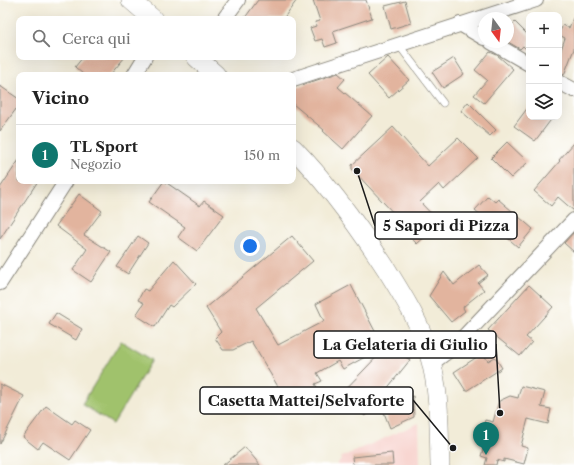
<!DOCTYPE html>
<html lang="it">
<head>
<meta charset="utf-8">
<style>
	body { margin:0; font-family:"Libre Caslon Text",serif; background:#f2f2f2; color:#222 }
	.controls { position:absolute; right:12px; top:12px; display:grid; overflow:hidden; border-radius:8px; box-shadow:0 4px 16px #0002 }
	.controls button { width:36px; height:36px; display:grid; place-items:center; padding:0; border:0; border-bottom:1px solid #e0e0e0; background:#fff; color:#222; font:20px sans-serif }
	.compass { position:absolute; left:478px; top:12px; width:36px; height:36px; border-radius:50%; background:#fff; box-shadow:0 4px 16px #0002; rotate:165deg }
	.you { position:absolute; left:250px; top:246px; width:14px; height:14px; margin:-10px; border:3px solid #fff; border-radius:50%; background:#1a73e8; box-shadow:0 0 0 6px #1a73e833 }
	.badge { display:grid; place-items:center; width:26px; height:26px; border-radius:50%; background:#0f766e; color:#fff; font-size:13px; font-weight:700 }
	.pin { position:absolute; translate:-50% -33px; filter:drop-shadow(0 1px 2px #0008) }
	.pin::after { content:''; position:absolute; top:21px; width:14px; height:12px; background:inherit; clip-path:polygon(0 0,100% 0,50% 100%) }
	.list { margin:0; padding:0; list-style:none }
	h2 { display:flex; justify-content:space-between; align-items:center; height:52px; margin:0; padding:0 16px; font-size:17px }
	h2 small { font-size:13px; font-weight:400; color:#767676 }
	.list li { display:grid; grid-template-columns:26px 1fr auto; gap:12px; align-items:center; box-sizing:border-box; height:60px; padding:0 16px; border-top:1px solid #e0e0e0 }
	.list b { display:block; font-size:15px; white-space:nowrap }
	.list p { margin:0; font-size:13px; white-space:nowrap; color:#767676 }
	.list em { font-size:13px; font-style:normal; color:#767676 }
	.icon { flex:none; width:22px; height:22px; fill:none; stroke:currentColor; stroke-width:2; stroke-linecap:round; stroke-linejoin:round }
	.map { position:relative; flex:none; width:574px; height:465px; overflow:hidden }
	.search { position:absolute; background:#fff; box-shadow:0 4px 16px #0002; left:16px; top:16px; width:280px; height:44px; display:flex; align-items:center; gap:10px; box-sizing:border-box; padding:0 14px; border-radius:8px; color:#767676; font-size:15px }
	.panel { position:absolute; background:#fff; box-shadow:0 4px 16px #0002; left:16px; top:72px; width:280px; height:112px; border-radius:8px }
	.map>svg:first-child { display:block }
	.built { fill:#f7d0cb }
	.grass { fill:#a0c26c; stroke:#5e6f44 }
	.building { fill:#e2b49e }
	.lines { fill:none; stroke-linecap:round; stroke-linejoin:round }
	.lane-casing { stroke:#87847a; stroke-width:8 }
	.street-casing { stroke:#87847a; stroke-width:16 }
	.secondary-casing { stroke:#87847a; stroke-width:20 }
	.lane { stroke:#fff; stroke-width:7 }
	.street { stroke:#fff; stroke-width:14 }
	.secondary { stroke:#fff; stroke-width:19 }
	.leader { fill:none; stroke:#1c1c1c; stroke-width:1.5 }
	.callout-dot { fill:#1c1c1c; stroke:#fff; stroke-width:1.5 }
	.callout { fill:#fff; stroke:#1c1c1c; stroke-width:1.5 }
	.callout-label { font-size:15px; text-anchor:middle; font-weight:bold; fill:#1c1c1c }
</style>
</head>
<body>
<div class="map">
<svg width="574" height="465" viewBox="0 0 574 465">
	<rect width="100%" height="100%" fill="#fff"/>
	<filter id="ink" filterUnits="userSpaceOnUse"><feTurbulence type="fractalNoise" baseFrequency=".025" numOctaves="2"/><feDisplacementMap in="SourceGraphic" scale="8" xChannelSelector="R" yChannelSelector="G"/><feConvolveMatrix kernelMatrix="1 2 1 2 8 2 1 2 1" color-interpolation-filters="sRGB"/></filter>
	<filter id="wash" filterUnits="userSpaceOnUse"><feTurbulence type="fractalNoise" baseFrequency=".012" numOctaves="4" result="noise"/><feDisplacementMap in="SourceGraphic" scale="16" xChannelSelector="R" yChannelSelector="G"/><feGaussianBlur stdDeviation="0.9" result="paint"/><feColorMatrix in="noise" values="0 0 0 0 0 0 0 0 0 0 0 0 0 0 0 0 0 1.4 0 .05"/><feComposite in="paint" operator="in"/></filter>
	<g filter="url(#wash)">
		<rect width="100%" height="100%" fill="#f2ecd8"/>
		<path class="built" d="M419,423l1,42h-83l5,-8z"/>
		<path class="grass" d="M121,341l31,19 -39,64 -31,-20z"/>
		<g id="blocks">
			<g class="building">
				<path d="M258,0h39l-14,19h-39z"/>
				<path d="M313,0h53l6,18 -39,13 4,12 -12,4 -3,-8 -7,2 -5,-13 6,-2 -1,-4 5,-1z"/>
				<path d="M405,1l6,22 -20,6 -6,-23z"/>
				<path d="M573,18l1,1v30l-10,26 -5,-1v-18l6,-18 -6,-3v-2l4,-8 6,3z"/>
				<path d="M515,22l14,14v16l-6,-6 -3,3 -12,-7v-13z"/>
				<path d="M490,52l7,3 16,14 -29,34 -10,-8 13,-15 -12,-10z"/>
				<path d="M83,57h42l-15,18h-26l-9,-8z"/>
				<path d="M388,57l21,23 -20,18 -21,-23z"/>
				<path d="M454,58l10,16 -21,14 -11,-16z"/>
				<path d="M338,73l7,6 -7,8 34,29 -29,33 -20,-18 1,-1 -31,-26v-16z"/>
				<path d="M0,86l19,13v6l-19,26z"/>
				<path d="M468,102l28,28 -6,6 -29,-25z"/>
				<path d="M529,106v11h24l-18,24 -21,-15z"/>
				<path d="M393,127l35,39 30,-28 20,20 -34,32 -5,-6 -19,18 20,21 -23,21 -21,-22 3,-3 -47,-50v-4z"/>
				<path d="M507,142l21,20 -17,16 -20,-20z"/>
				<path d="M574,143v68l-16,-14 -7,9 -17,-15 26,-30 -1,-1z"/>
				<path d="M19,160v21h19l-38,58v-51z"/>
				<path d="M164,181l36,25 4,-5 20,14 -27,36 -19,-14 7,-10 -36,-25z"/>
				<path d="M79,194l23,17 -18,24 27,17 -20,30 -18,-12 14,-21 -31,-23z"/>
				<path d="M488,196l7,6 3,-3 35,30 -15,18 -43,-37z"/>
				<path d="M574,232v20l-10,-9z"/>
				<path d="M138,236l10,7 -20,31 -11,-7z"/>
				<path d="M292,236l21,25 -57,47 22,37 46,-24 -8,-17 35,-19 28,54 8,6 -44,24 -5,-8 -21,12 5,8 -7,3 5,9 -15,9 -2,-2 -15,8 -10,-17 2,-1 -29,-49 -18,9h-10l-8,-12 6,-6 -15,-24z"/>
				<path d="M174,260l22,24 -24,23 -3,-2 -14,22 -19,-12 8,-12 -6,-3 6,-11 4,2z"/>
				<path d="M479,265l9,10 -10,8 6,7 -20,16 -1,2 2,3 -14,11 -22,-26 15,-24 10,13z"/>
				<path d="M529,285l24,22 -27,30 6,5 -12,14 -32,-26z"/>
				<path d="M56,313l26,16 -6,11 -27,-16z"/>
				<path d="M473,339l15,22 7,-4 7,11 -36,23 -12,-19 23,-15 -11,-10z"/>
				<path d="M388,345l22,15 -45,56 -26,-20z"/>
				<path d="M0,384l24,12 -24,48z"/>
				<path d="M521,386l24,6 -4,15 10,2 -3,15 -20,-5 -7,27 7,2 -4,16 -20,-5v3l-7,-2 -1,5h-11l2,-7 -6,-2 4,-13 -6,-2 6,-21 8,2 6,-21 11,-5 8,2z"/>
				<path d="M413,396l1,21 -24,11 -9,-23z"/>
				<path d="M46,406l26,18 3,-4 15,10 -20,30 -27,-18 -5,7 -15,-12z"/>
				<path d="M245,447l15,18h-37z"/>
				<path d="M392,453l1,12h-40l-1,-8z"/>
			</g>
		</g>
	</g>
	<g filter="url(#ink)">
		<use href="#blocks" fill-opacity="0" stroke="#87847a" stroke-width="1"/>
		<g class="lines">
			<g class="lane-casing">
				<path id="lane" d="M398,44l45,59"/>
			</g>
			<g class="street-casing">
				<g id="street">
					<path d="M224,19l14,-19"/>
					<path d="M460,24l24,14"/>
					<path d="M491,42l38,22"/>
					<path d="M134,75l11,-18"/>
					<path d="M293,79l243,-79"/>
					<path d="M559,82l15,8"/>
					<path d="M0,283l66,-102"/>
					<path d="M432,363l23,-17 119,-126"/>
				</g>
			</g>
			<g class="secondary-casing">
				<g id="secondary">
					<path d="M131,0l22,19"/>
					<path d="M196,57l20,18"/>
					<path d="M293,148c36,37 66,79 94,122 16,26 34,54 42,84 11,36 10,74 11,111"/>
				</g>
			</g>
			<use href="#lane" class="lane"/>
			<use href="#street" class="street"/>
			<use href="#secondary" class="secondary"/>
		</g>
	</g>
	<path class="leader" d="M357 171L375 226M500 413L496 344M453 448L413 400"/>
	<g class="callout-dot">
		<circle cx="357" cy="171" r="4"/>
		<circle cx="500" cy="413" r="4"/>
		<circle cx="453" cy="448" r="4"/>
	</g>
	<g class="callout">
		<rect x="375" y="212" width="142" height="27" rx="4"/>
		<rect x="314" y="331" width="182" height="27" rx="4"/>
		<rect x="200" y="387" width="213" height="27" rx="4"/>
	</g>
	<g class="callout-label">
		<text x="446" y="231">5 Sapori di Pizza</text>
		<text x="405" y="350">La Gelateria di Giulio</text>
		<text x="306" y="406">Casetta Mattei/Selvaforte</text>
	</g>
</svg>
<div class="controls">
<button>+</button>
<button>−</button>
<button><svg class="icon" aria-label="layers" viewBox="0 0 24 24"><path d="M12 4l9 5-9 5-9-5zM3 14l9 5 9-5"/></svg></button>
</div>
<svg class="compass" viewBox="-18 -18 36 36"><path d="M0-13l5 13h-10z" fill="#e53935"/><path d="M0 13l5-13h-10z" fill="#767676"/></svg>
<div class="you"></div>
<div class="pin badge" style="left:486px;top:455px">1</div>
<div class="search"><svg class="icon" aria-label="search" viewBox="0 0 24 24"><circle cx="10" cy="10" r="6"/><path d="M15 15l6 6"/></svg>Cerca qui</div>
<section class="panel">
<h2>Vicino<small></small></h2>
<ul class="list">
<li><span class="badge">1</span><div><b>TL Sport</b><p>Negozio</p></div><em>150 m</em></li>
</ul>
</section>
</div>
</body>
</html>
